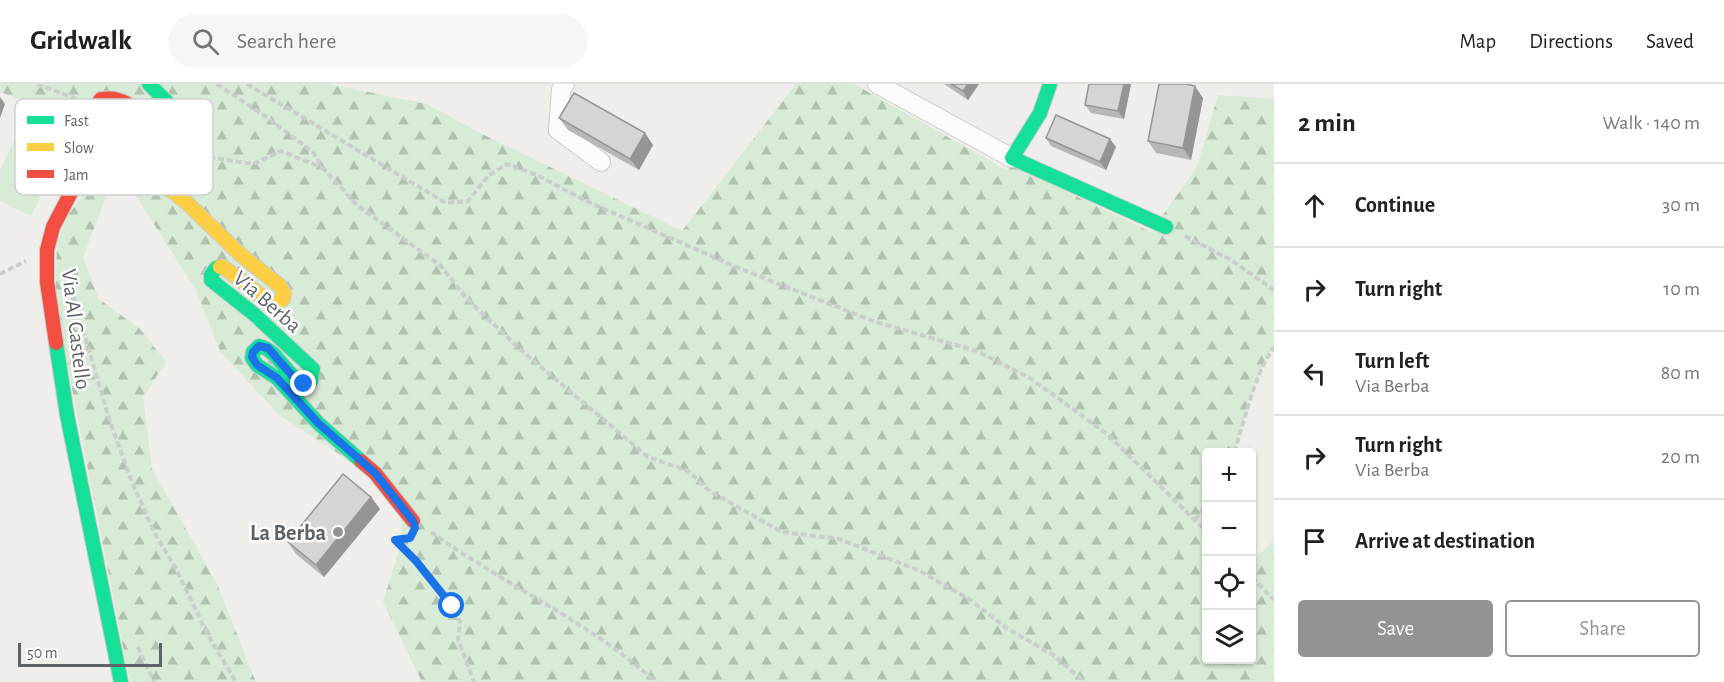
<!DOCTYPE html>
<html lang="en">
<head>
<meta charset="utf-8">
<style>
	body { margin:0; font-family:"Alegreya Sans",sans-serif; background:#f6f6f6; color:#202124 }
	.controls { position:absolute; right:18px; bottom:18px; display:grid; overflow:hidden; border-radius:6px; box-shadow:0 2px 4px #0004 }
	.controls button { width:54px; height:54px; display:grid; place-items:center; padding:0; border:0; border-bottom:2px solid #e0e0e0; background:#fff; color:#202124; font:30px sans-serif }
	.scale { position:absolute; left:18px; bottom:15px; width:144px; box-sizing:border-box; padding-left:6px; border:3px solid #5f6368; border-top:0; font-size:16px; line-height:21px; white-space:nowrap; color:#5f6368; -webkit-text-stroke:4px #fff; paint-order:stroke }
	.stop { position:absolute; width:18px; height:18px; margin:-14px; border:4px solid #1a73e8; border-radius:50%; background:#fff }
	.stop.end { background:#1a73e8; border-color:#fff; box-shadow:0 2px 6px #0008 }
	.list { margin:0; padding:0; list-style:none }
	h2 { display:flex; justify-content:space-between; align-items:center; height:78px; margin:0; padding:0 24px; font-size:26px }
	h2 small { font-size:20px; font-weight:400; color:#757577 }
	.list li { display:grid; grid-template-columns:39px 1fr auto; gap:18px; align-items:center; box-sizing:border-box; height:84px; padding:0 24px; border-top:2px solid #e0e0e0 }
	.list b { display:block; font-size:22px; white-space:nowrap }
	.list p { margin:0; font-size:20px; white-space:nowrap; color:#757577 }
	.list em { font-size:20px; font-style:normal; color:#757577 }
	.actions { display:flex; gap:12px; padding:18px 24px }
	.actions a { flex:1; padding:14px 0; border:2px solid #919496; border-radius:6px; text-align:center; font-size:21px; color:#919496 }
	.actions .main { background:#919496; color:#fff }
	.icon { flex:none; width:33px; height:33px; fill:none; stroke:currentColor; stroke-width:2; stroke-linecap:round; stroke-linejoin:round }
	.map { position:relative; flex:none; width:1274px; height:598px; overflow:hidden }
	header { display:flex; align-items:center; gap:36px; box-sizing:border-box; height:84px; padding:0 30px; background:#fff; border-bottom:2px solid #e0e0e0 }
	header strong { font-size:28px }
	nav { display:flex; gap:33px; margin-inline-start:auto; font-size:21px }
	.search { width:420px; height:54px; background:#f6f6f6; display:flex; align-items:center; gap:15px; box-sizing:border-box; padding:0 21px; border-radius:33px; color:#757577; font-size:22px }
	main { display:flex }
	aside { flex:1; background:#fff }
	.map>svg:first-child { display:block }
	.grass { fill:#d8ebd6 }
	.forest { fill:url(#forest-firs) }
	.lines { fill:none; stroke-linecap:round; stroke-linejoin:round }
	.street-casing { stroke:#cbcccc; stroke-width:20 }
	.fast-casing { stroke:#cacacb; stroke-width:16 }
	.slow-casing { stroke:#cacacb; stroke-width:16 }
	.jam-casing { stroke:#cacacb; stroke-width:16 }
	.path { stroke:#cacfcc; stroke-width:4; stroke-dasharray:6 3; stroke-linecap:butt }
	.street { stroke:#fdfcfc; stroke-width:18 }
	.fast { stroke:#16e098; stroke-width:14 }
	.slow { stroke:#ffcf43; stroke-width:14 }
	.jam { stroke:#f24e42; stroke-width:14 }
	.wall { fill:#b8b7b5 }
	.shaded-wall { fill:#969594 }
	.building { fill:#d6d5d3; stroke:#969594; stroke-width:1.5 }
	.route { stroke:#1a73e8; stroke-width:8 }
	.poi-dot { fill:#919496; stroke:#fff; stroke-width:2 }
	.labels { text-anchor:middle; stroke-width:5; stroke-linejoin:round; paint-order:stroke }
	.street-label { font-size:22px; fill:#5f6368; stroke:#fff }
	.poi-label { font-size:22px; font-weight:bold; fill:#5f6368; stroke:#fff; text-anchor:end }
	.key { fill:#fff; stroke:#cfd0d2; stroke-width:1.5 }
	.key-label { font-size:16px; fill:#5f6368 }
</style>
</head>
<body>
<header>
<strong>Gridwalk</strong>
<div class="search"><svg class="icon" aria-label="search" viewBox="0 0 24 24"><circle cx="10" cy="10" r="6"/><path d="M15 15l6 6"/></svg>Search here</div>
<nav><a>Map</a><a>Directions</a><a>Saved</a></nav>
</header>
<main>
<div class="map">
<svg width="1274" height="598" viewBox="0 0 1274 598">
	<defs>
		<pattern id="forest-firs" width="22" height="20" patternUnits="userSpaceOnUse" patternTransform="scale(1.5)"><rect width="22" height="20" fill="#d8ebd6"/><path d="M5 1l3.5 6h-7zM16 11l3.5 6h-7z" fill="#b2c2b1"/></pattern>
	</defs>
	<rect width="100%" height="100%" fill="#efeeea"/>
	<path class="grass" d="M23,38l43,20 -35,74 -31,-15v-31z"/>
	<g class="forest">
		<path d="M0,0h329l98,20 51,28 204,99 114,-147h58l152,86 5,-5 140,67 46,-65 21,-72 56,4v248c-21,31 -28,70 -40,105h-28v208h46v-87l5,-16 17,-17v142h-852l-39,-80 17,-55 2,-23 -8,-29 -49,-37 -67,-44 -58,-63 -25,-63 -58,-90 -23,-42 -90,-55 -24,-9z"/>
		<path d="M105,83l2,28 -24,62 16,42 41,30 26,33 -23,35 9,72 65,115 39,98h-126l-75,-379 2,-60 11,-28z"/>
	</g>
	<g class="lines">
		<g class="street-casing">
			<g id="street">
				<path d="M565,0l-4,6 -3,40 43,32"/>
				<path d="M877,0l135,74"/>
			</g>
		</g>
		<g class="fast-casing">
			<g id="fast">
				<path d="M149,0l39,39 3,11 -10,11 -11,-3 -17,-16"/>
				<path d="M1050,0l-10,29 -28,45 154,69"/>
				<path d="M220,183l-4,1 -5,7v5l44,35 58,54 -2,12 -7,3c-19,-8 -25,-34 -45,-38l-6,6 -1,6 5,7 20,13 41,45 43,38"/>
				<path d="M56,259l11,72 54,267"/>
			</g>
		</g>
		<g class="slow-casing">
			<path id="slow" d="M98,53l28,16 14,4 14,20 33,26 54,52 39,31 4,7 -1,6 -4,3 -8,1 -48,-36h-3"/>
		</g>
		<g class="jam-casing">
			<g id="jam">
				<path d="M56,259l-9,-61v-32l6,-23 25,-48 13,-17 7,-25c-9,-17 -9,-22 3,-38 24,-4 36,12 52,27"/>
				<path d="M361,377l14,12 38,48"/>
			</g>
		</g>
		<g class="path">
			<path d="M37,0l40,15"/>
			<path d="M217,0l52,35 44,33 10,16 34,37 84,61 26,33 56,53 125,105 40,14 23,21 71,40 57,7 79,31 51,29 36,28 48,28 32,27"/>
			<path d="M247,0l199,119 22,-2 21,-26 18,-11 30,11 49,26 155,68 132,52 104,30 53,27 77,56 99,97"/>
			<path d="M202,68l6,5 45,7 28,-13 42,17"/>
			<path d="M1185,152l46,24 43,30"/>
			<path d="M0,190l26,-13"/>
			<path d="M73,211l37,127 22,60 22,50 22,37 33,68 27,45"/>
			<path d="M1234,368c12,-35 19,-74 40,-105"/>
			<path d="M1195,436l11,-15"/>
			<path d="M431,448c74,53 157,89 225,150"/>
			<path d="M402,455l-7,1 21,21 36,45 8,16 -2,17 16,43"/>
			<path d="M1252,493l22,23"/>
			<path d="M138,563l16,35"/>
		</g>
		<use href="#street" class="street"/>
		<use href="#fast" class="fast"/>
		<use href="#slow" class="slow"/>
		<use href="#jam" class="jam"/>
	</g>
	<g class="wall">
		<path d="M944,0h35l-11,16z"/>
		<path d="M1131,0l-7,35 -33,-6 -6,-8z"/>
		<path d="M1203,14l-12,62 -35,-7 -8,-12z"/>
		<path d="M559,34l94,27 -14,25 -71,-40z"/>
		<path d="M1046,54l70,9 -10,23 -55,-24z"/>
		<path d="M371,413l9,12 -56,68 -28,-23 -8,-12z"/>
	</g>
	<g class="shaded-wall">
		<path d="M968,0h11l-11,16 -5,-9z"/>
		<path d="M1124,0h7l-7,35 -6,-8z"/>
		<path d="M1195,2l8,12 -12,62 -8,-12z"/>
		<path d="M0,13l5,7 -5,14z"/>
		<path d="M645,49l8,12 -14,25 -9,-11z"/>
		<path d="M1110,55l6,8 -10,23 -6,-8z"/>
		<path d="M371,413l9,12 -56,68 -8,-12z"/>
	</g>
	<g class="building">
		<path d="M951,0h17l-5,7z"/>
		<path d="M1089,0h35l-6,27 -33,-6z"/>
		<path d="M1159,0h27l9,2 -12,62 -35,-7z"/>
		<path d="M574,9l71,40 -15,26 -71,-41z"/>
		<path d="M1056,31l54,24 -10,23 -54,-24z"/>
		<path d="M343,390l28,23 -55,68 -28,-23z"/>
	</g>
	<g class="lines">
		<path class="route" d="M304,300l-7,-3 -29,-33 -9,-2 -6,6 -1,5 5,8 20,13 41,45 57,50 38,48 2,7 -5,10 -15,2 21,21 36,45"/>
	</g>
	<circle class="poi-dot" cx="338" cy="448" r="6"/>
	<g class="labels">
		<g class="street-label">
			<text transform="translate(268 217) rotate(41)" y="8">Via Berba</text>
			<text transform="translate(77 245) rotate(83)" y="8">Via Al Castello</text>
		</g>
		<g class="poi-label">
			<text x="326" y="456">La Berba</text>
		</g>
	</g>
	<rect x="15" y="15" width="198" height="96" rx="9" class="key"/>
	<rect x="27" y="32" width="27" height="8" fill="#16e098"/>
	<rect x="27" y="59" width="27" height="8" fill="#ffcf43"/>
	<rect x="27" y="86" width="27" height="8" fill="#f24e42"/>
	<g class="key-label">
		<text x="64" y="42">Fast</text>
		<text x="64" y="69">Slow</text>
		<text x="64" y="96">Jam</text>
	</g>
</svg>
<div class="controls">
<button>+</button>
<button>−</button>
<button><svg class="icon" aria-label="locate" viewBox="0 0 24 24"><circle cx="12" cy="12" r="6"/><path d="M12 2v4M12 18v4M2 12h4M18 12h4"/></svg></button>
<button><svg class="icon" aria-label="layers" viewBox="0 0 24 24"><path d="M12 4l9 5-9 5-9-5zM3 14l9 5 9-5"/></svg></button>
</div>
<div class="scale">50 m</div>
<div class="stop" style="left:452px;top:522px"></div>
<div class="stop end" style="left:304px;top:300px"></div>
</div>
<aside>
<h2>2 min<small>Walk · 140 m</small></h2>
<ul class="list">
<li><svg class="icon" aria-label="ahead" viewBox="0 0 24 24"><path d="M12 20V5M6 11l6-6 6 6"/></svg><div><b>Continue</b></div><em>30 m</em></li>
<li><svg class="icon" aria-label="right" viewBox="0 0 24 24"><path d="M7 20v-9h11M14 6l5 5-5 5"/></svg><div><b>Turn right</b></div><em>10 m</em></li>
<li><svg class="icon" aria-label="left" viewBox="0 0 24 24"><path d="M17 20v-9H6M10 6l-5 5 5 5"/></svg><div><b>Turn left</b><p>Via Berba</p></div><em>80 m</em></li>
<li><svg class="icon" aria-label="right" viewBox="0 0 24 24"><path d="M7 20v-9h11M14 6l5 5-5 5"/></svg><div><b>Turn right</b><p>Via Berba</p></div><em>20 m</em></li>
<li><svg class="icon" aria-label="arrive" viewBox="0 0 24 24"><path d="M6 21V4h12l-3 4 3 4H6"/></svg><div><b>Arrive at destination</b></div></li>
</ul>
<div class="actions"><a class="main">Save</a><a>Share</a></div>
</aside>
</main>
</body>
</html>
